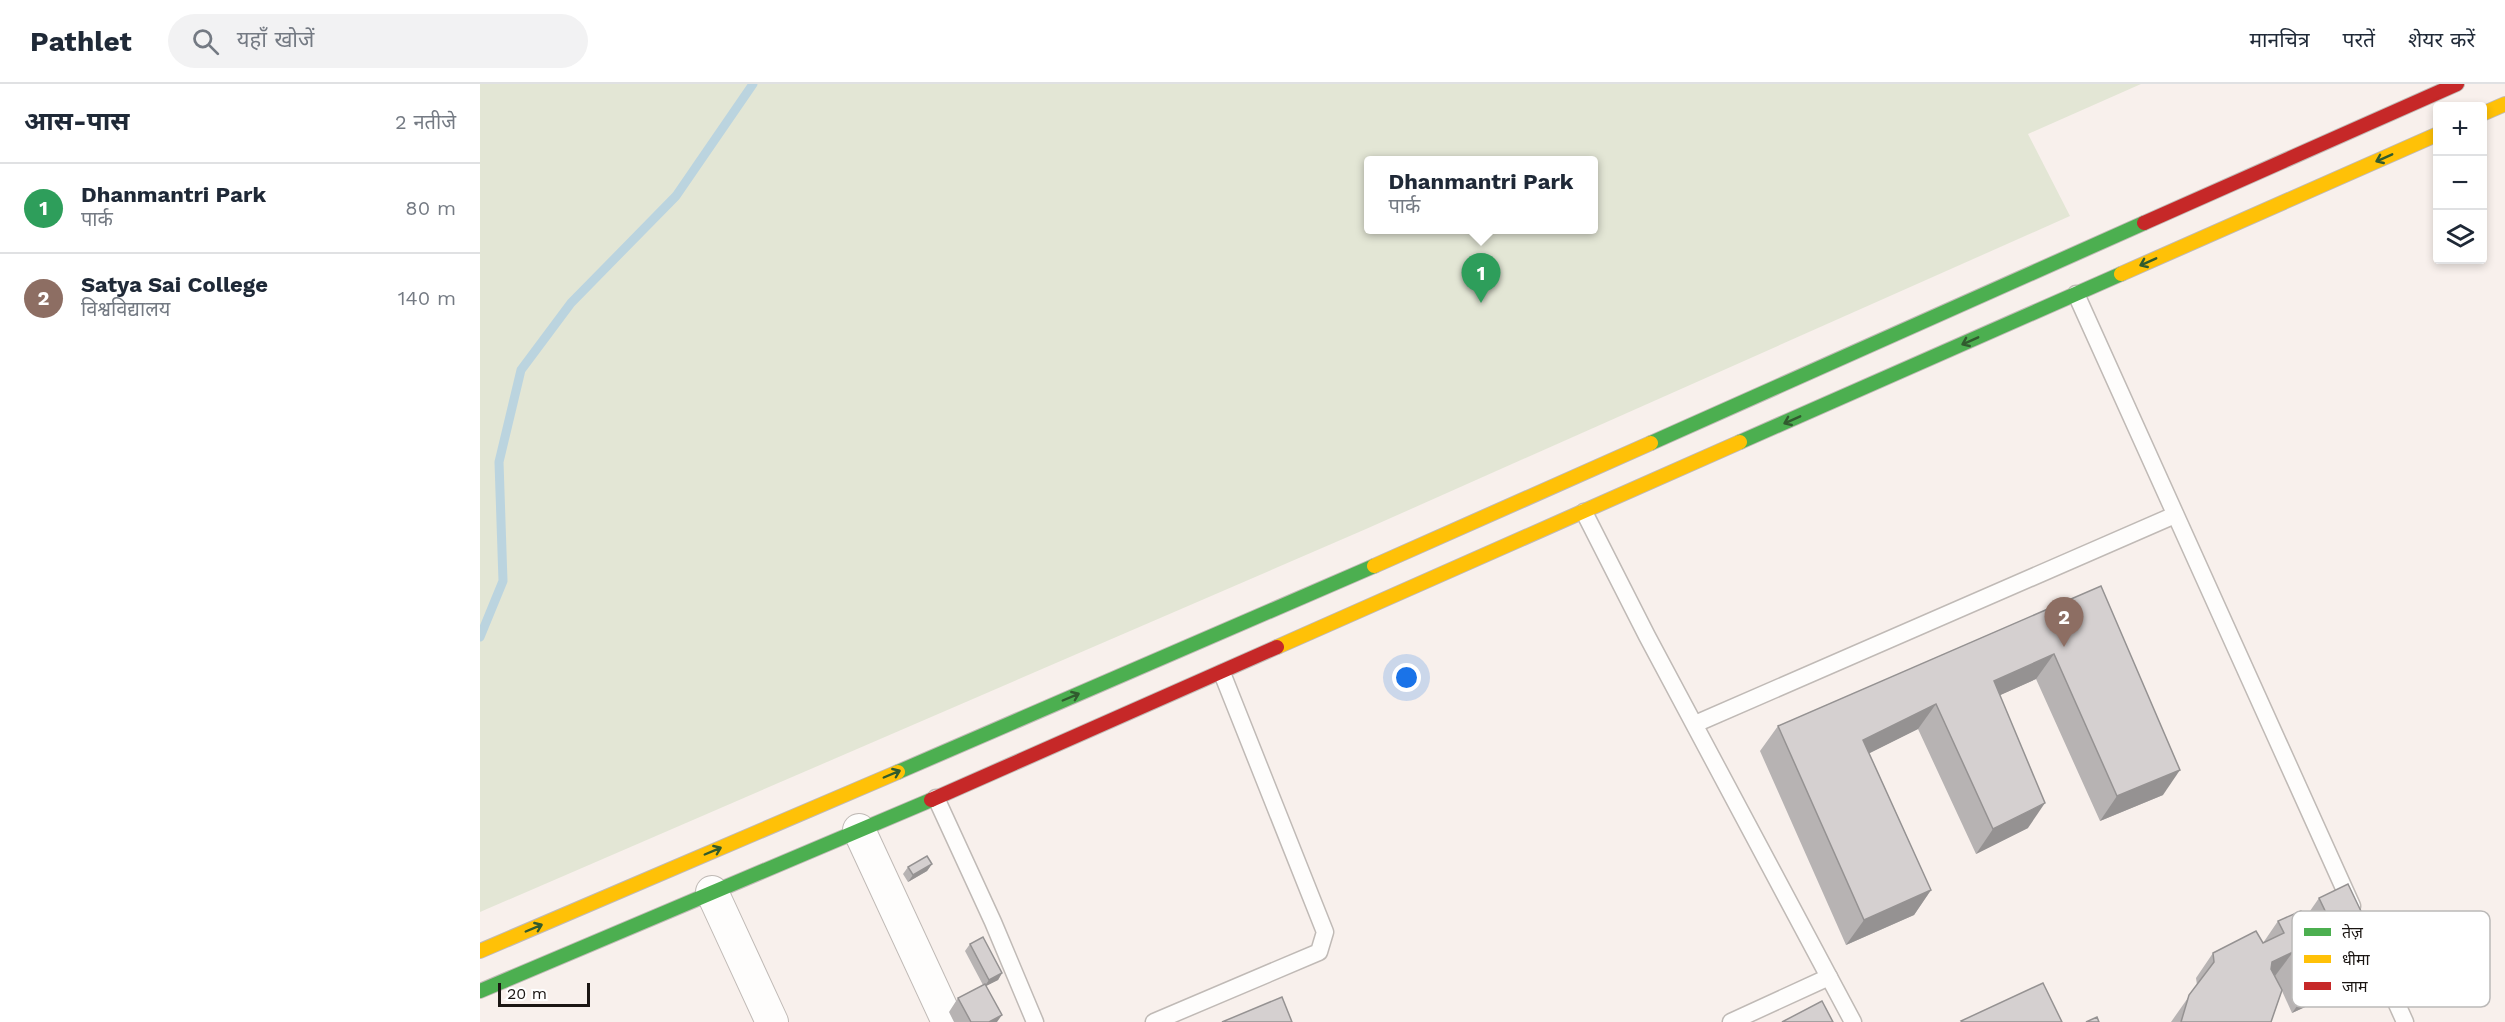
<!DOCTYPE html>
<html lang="hi">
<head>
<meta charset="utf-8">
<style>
	body { margin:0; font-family:"Work Sans","Noto Sans Devanagari",sans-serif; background:#f2f2f3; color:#1f2937 }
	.controls { position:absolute; right:18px; top:18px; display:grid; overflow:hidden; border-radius:6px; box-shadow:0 3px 9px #0003 }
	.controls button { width:54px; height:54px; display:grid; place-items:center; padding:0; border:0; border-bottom:2px solid #e0e1e3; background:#fff; color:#1f2937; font:30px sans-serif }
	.scale { position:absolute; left:18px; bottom:15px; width:92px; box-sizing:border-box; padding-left:6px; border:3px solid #1b1613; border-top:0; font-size:16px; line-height:21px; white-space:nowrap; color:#1b1613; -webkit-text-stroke:4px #fff; paint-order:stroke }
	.you { position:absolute; left:927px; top:594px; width:21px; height:21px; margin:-15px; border:4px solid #fff; border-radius:50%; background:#1a73e8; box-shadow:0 0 0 9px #1a73e833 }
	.badge { display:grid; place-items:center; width:39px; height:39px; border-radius:50%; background:#db2777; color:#fff; font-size:20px; font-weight:700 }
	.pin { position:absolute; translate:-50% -50px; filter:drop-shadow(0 2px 3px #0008) }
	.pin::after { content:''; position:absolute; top:32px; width:21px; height:18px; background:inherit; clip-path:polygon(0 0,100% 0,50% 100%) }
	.popup { position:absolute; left:884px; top:72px; width:234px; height:78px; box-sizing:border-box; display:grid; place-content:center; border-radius:6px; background:#fff; filter:drop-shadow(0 2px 4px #0005); font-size:20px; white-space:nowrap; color:#747a83 }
	.popup b { font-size:22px; color:#1f2937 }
	.popup::after { content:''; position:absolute; left:50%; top:100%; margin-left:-12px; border:12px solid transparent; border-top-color:#fff }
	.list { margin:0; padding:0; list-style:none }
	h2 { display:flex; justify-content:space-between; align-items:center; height:78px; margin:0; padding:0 24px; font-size:26px }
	h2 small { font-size:20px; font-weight:400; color:#747a83 }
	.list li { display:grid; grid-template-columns:39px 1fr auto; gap:18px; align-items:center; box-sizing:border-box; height:90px; padding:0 24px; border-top:2px solid #e0e1e3 }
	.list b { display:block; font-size:22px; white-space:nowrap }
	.list p { margin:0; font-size:20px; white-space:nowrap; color:#747a83 }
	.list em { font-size:20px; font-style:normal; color:#747a83 }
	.icon { flex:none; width:33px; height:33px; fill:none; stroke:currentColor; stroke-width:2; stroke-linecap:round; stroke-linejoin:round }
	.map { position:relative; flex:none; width:2025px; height:938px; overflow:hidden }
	header { display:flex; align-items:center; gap:36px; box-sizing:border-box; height:84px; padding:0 30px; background:#fff; border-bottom:2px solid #e0e1e3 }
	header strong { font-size:28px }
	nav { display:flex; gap:33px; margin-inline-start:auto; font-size:21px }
	.search { width:420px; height:54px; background:#f2f2f3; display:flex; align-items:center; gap:15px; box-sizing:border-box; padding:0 21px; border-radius:33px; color:#747a83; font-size:22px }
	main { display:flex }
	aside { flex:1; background:#fff }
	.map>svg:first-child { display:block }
	.green { fill:#e3e6d5; fill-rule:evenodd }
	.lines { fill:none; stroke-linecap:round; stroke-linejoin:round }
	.stream { stroke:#bbd4df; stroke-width:9 }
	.lane-casing { stroke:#c0bab6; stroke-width:19 }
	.street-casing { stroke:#c0bab6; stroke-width:34 }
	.fast-casing { stroke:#c0bab6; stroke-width:16 }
	.slow-casing { stroke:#c0bab6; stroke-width:16 }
	.jam-casing { stroke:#c0bab6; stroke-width:16 }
	.lane { stroke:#fefdfc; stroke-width:16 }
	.street { stroke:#fefdfc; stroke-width:32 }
	.fast { stroke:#4caf50; stroke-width:14 }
	.slow { stroke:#ffc107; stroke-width:14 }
	.jam { stroke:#c62828; stroke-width:14 }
	.wall { fill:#b7b3b3 }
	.shaded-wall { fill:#959292 }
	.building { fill:#d5d0d0; stroke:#959292; stroke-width:1.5 }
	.oneway { stroke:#315b2e }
	.key { fill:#fff; stroke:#bbb9b8; stroke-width:1.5 }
	.key-label { font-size:16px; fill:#1b1613 }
</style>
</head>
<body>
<header>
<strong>Pathlet</strong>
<div class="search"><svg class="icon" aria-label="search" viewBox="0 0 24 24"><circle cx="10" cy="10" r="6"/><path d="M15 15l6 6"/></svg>यहाँ खोजें</div>
<nav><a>मानचित्र</a><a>परतें</a><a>शेयर करें</a></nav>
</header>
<main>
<aside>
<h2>आस-पास<small>2 नतीजे</small></h2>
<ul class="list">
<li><span class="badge" style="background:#2e9e5b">1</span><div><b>Dhanmantri Park</b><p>पार्क</p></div><em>80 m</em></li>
<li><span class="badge" style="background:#8d6e63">2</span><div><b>Satya Sai College</b><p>विश्वविद्यालय</p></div><em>140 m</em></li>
</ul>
</aside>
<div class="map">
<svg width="2025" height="938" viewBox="0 0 2025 938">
	<rect width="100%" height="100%" fill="#f8f0ec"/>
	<path class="green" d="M0,0h1661l-113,50 42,82 -704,313 -886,383zM1114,76v70h-226v-70z"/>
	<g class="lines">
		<path class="stream" d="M0,553l23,-56 -4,-119 22,-92 50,-67 105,-107 77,-112"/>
		<g class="lane-casing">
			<g id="lane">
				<path d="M1596,210l276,612"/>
				<path d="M1104,428l63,124 206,386"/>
				<path d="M1215,640l480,-209"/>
				<path d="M456,714l57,124 42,100"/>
				<path d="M1886,851l39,87"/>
				<path d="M674,938l165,-70 6,-20 -103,-259"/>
				<path d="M1251,938l98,-45"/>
			</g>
		</g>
		<g class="street-casing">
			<g id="street">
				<path d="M379,746l89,192"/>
				<path d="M232,808l60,130"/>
			</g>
		</g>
		<g class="fast-casing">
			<g id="fast">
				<path d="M1260,358l381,-168"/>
				<path d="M1171,359l493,-220"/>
				<path d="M418,688l476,-206"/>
				<path d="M0,907l451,-191"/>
			</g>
		</g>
		<g class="slow-casing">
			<g id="slow">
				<path d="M2002,30l23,-10"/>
				<path d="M1641,190l317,-140"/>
				<path d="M894,482l277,-123"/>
				<path d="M797,563l463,-205"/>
				<path d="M0,867l418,-179"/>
			</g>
		</g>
		<g class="jam-casing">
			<g id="jam">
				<path d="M1664,139l313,-139"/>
				<path d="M451,716l346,-153"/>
			</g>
		</g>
		<use href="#lane" class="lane"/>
		<use href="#street" class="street"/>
		<use href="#fast" class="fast"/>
		<use href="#slow" class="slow"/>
		<use href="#jam" class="jam"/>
	</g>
	<g class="wall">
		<path d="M1621,502l62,209 -63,26 -64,-142 -36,16 28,133 -52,26 -58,-125 -49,24 62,137 -17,25 -68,30 -86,-194 18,-25z"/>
		<path d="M452,780l-5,7 -19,11 -5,-8 5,-7z"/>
		<path d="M1839,814l50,65 -28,14 -31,-66z"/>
		<path d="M1798,837l55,56 -17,25 -24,11 -10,-22 -11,31h-100l26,-37 -1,-7 17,-25 50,-10z"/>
		<path d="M490,860l32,29 -4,7 -12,6 11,36h-43l-5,-10 9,-14 25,-13 -18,-34z"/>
	</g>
	<g class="shaded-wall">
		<path d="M1574,570l-18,25 -60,27 18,-25z"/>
		<path d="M1456,620l-18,25 -72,36 17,-25z"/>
		<path d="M1700,686l-17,25 -63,26 17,-25z"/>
		<path d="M1565,719l-17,25 -52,26 17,-25z"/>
		<path d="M452,780l-5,7 -19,11 5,-7z"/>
		<path d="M1451,806l-17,25 -68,30 18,-25z"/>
		<path d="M1899,865l-10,14 -28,14 9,-14z"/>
		<path d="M1813,868l-18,24 -20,11 17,-25z"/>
		<path d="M522,889l-4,7 -14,7 5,-7z"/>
		<path d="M1853,893l-17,25 -24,11 18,-25z"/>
		<path d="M522,931l-5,7h-8z"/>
	</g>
	<g class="building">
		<path d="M1621,502l79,184 -63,26 -63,-142 -60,27 51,122 -52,26 -57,-125 -73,36 68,150 -67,30 -86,-194z"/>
		<path d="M447,772l5,8 -19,11 -5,-8z"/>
		<path d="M1868,800l31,65 -29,14 -31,-65z"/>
		<path d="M1821,827l32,66 -23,11 -17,-36 -21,10 -1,7 11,21 -11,32h-90l8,-27 25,-33 -1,-9 43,-22 7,12 21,-10 -6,-12z"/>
		<path d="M503,853l19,36 -13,7 -19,-36z"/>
		<path d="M1563,899l19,39h-100l-1,-1z"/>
		<path d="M505,900l17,31 -13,7h-18l-13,-24z"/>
		<path d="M802,913l10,25h-70z"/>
		<path d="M1342,917l11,21h-51z"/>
		<path d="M1617,933l2,5h-13z"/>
	</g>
	<defs><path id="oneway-shaft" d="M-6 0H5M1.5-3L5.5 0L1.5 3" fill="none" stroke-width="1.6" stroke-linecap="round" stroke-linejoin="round" transform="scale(1.5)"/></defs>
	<g class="oneway">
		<use href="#oneway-shaft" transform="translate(1904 74) rotate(156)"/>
		<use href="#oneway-shaft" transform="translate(1668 178) rotate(156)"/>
		<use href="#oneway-shaft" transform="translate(1490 257) rotate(156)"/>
		<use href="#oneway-shaft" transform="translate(1312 336) rotate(156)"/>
		<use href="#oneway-shaft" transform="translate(591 613) rotate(-23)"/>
		<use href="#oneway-shaft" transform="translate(412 690) rotate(-23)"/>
		<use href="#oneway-shaft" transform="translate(233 767) rotate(-23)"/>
		<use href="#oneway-shaft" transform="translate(54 844) rotate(-23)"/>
	</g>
	<rect x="1812" y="827" width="198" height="96" rx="9" class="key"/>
	<rect x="1824" y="844" width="27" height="8" fill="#4caf50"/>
	<rect x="1824" y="871" width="27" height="8" fill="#ffc107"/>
	<rect x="1824" y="898" width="27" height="8" fill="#c62828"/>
	<g class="key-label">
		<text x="1862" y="854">तेज़</text>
		<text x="1862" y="881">धीमा</text>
		<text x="1862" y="908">जाम</text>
	</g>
</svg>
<div class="controls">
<button>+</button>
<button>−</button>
<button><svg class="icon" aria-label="layers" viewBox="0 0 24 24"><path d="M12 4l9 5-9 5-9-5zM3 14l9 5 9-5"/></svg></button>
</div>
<div class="scale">20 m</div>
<div class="you"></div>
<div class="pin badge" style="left:1001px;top:219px;background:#2e9e5b">1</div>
<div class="popup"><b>Dhanmantri Park</b>पार्क</div>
<div class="pin badge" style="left:1584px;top:563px;background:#8d6e63">2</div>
</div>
</main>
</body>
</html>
